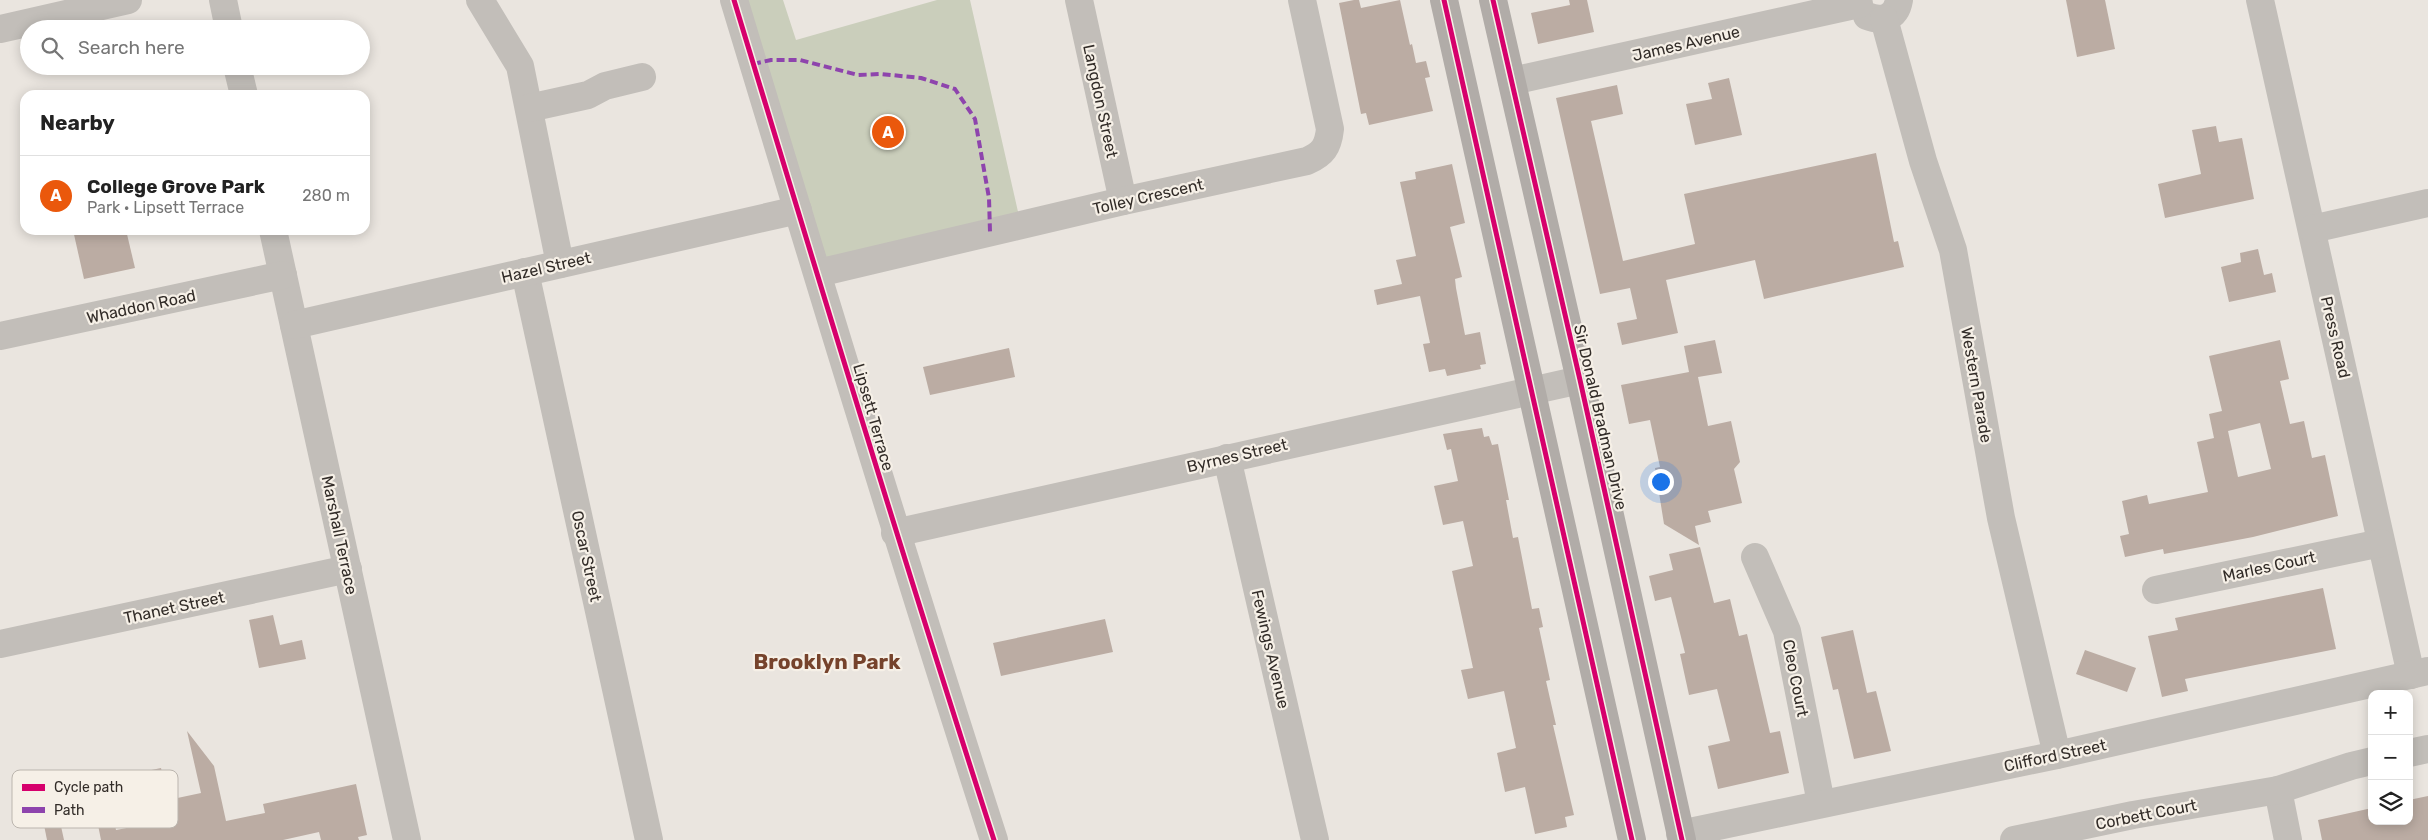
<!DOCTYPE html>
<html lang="en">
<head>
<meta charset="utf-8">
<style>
	body { margin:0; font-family:Rubik,sans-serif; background:#f2f2f2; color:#222 }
	.controls { position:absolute; right:15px; bottom:15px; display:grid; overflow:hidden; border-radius:10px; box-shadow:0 2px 12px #0003 }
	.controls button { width:45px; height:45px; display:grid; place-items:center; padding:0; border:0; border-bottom:1px solid #e0e0e0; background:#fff; color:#222; font:25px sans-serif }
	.you { position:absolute; left:1660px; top:481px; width:18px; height:18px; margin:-12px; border:4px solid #fff; border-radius:50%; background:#1a73e8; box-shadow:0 0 0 8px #1a73e833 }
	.badge { display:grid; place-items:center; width:32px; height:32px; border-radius:50%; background:#ea580c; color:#fff; font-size:16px; font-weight:700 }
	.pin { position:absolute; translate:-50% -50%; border:2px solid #fff; box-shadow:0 1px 5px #0006 }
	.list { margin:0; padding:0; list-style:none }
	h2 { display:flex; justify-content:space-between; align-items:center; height:65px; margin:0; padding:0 20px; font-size:21px }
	h2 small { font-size:16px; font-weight:400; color:#767676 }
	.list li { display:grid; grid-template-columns:32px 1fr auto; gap:15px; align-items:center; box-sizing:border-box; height:80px; padding:0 20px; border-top:1px solid #e0e0e0 }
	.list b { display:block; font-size:19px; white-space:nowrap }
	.list p { margin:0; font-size:16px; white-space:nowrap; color:#767676 }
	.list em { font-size:16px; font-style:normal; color:#767676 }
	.icon { flex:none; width:28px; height:28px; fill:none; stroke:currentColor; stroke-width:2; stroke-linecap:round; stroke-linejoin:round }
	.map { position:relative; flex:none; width:2428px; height:840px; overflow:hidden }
	.search { position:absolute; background:#fff; box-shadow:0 2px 12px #0003; left:20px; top:20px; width:350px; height:55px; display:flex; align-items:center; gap:12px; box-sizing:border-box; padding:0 18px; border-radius:28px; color:#767676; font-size:19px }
	.panel { position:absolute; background:#fff; box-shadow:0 2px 12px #0003; left:20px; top:90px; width:350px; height:145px; border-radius:15px }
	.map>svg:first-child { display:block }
	.green { fill:#cacebb }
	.building { fill:#bbaca3; fill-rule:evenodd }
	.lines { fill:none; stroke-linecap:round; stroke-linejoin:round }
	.minor { stroke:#c2beb9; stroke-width:28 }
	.major { stroke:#b1aca8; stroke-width:28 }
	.quiet { stroke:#8e44ad; stroke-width:4; stroke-dasharray:8 4; stroke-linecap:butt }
	.cycleway-casing { stroke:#f6f0e7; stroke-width:8 }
	.cycleway { stroke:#d6006c; stroke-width:5 }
	.labels { text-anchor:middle; stroke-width:4.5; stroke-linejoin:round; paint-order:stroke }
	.street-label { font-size:16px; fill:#322c28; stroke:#f6f0e7 }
	.district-label { font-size:21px; font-weight:bold; fill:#76432c; stroke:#f6f0e7 }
	.key { fill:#f6f0e7; stroke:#bbb5ae; stroke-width:1 }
	.key-label { font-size:14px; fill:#322c28 }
</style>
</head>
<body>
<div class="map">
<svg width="2428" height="840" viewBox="0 0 2428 840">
	<rect width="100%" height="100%" fill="#eae5df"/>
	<path class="green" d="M734,0h49l13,40 141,-40h33l51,225 -203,48z"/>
	<g class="building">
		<path d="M1354,0h5l2,8 39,-8 10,45 2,-1 4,19 10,-2 4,16 -5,1 8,33 -64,14 -3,-12 -5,1 -22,-111z"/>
		<path d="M1569,0h18l7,32 -56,12 -7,-31 39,-8z"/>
		<path d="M2066,0h39l10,49 -38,8z"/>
		<path d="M1729,78l13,57 -47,10 -9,-41 26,-5 -4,-16z"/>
		<path d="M1617,85l6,29 -32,7 32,140 72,-17 -11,-50 192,-41 18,89 4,-1 6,26 -140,32 -9,-39 -89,20 12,53 -56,12 -5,-22 20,-4 -7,-31 -30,6 -44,-196z"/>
		<path d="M2216,126l3,16 23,-4 12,61 -89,19 -7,-34 43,-10 -9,-44z"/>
		<path d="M1452,164l13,59 -15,4 12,50 -7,2 1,9 9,47 15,-3 6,32 -6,1 1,4 -34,7 -2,-7 -16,3 -6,-28 7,-1 -10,-47 -43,9 -3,-15 28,-6 -6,-24 20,-4 -16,-74 16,-3 -1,-7z"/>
		<path d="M73,230h53l9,38 -51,11z"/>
		<path d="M2258,249l6,26 8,-2 4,19 -47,10 -8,-35 20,-5 -1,-9z"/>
		<path d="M1715,340l7,33 -24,4 10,49 23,-5 9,41 -6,7 8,34 -34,8 3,11 -16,4 4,19 -35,-21 -9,-56 5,-1 -10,-47 -21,4 -8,-39 68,-13 -5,-26z"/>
		<path d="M2280,340l9,39 -9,2 10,43 14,-3 8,37 13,-3 13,61 -85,21 -89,17 -1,-5 -38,8 -5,-21 9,-2 -7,-33 25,-6 2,9 59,-12 -11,-50 17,-4 -5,-24 13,-3 -13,-55zM2260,423l11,46 -33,8 -10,-46z"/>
		<path d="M1009,348l6,29 -85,18 -7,-28z"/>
		<path d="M1482,428l2,9 5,-1 3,9 6,-1 11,56h-3l7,38 5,-1 14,72 7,-1 4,19 -4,1 11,52 -4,1 10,44h-3l21,90 -9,2 2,10 -32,7 -10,-47 -20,5 -8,-39 19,-5 -12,-57 -36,8 -7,-29 12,-2 -21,-97 21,-5 -10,-45 -20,4 -9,-39 24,-5 -7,-32 -4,1 -4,-16z"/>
		<path d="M1700,547l14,56 16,-4 9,37 8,-2 23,99 10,-2 9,42 -71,16 -10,-43 22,-5 -13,-52 -28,6 -9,-41 5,-1 -14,-56 -16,4 -6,-25 24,-6 -4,-16z"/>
		<path d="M2323,588l13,61 -151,30 3,12 -26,6 -14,-61 30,-6 -3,-12z"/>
		<path d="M273,615l7,30 22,-5 4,19 -47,9 -10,-48z"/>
		<path d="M1105,619l8,33 -112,24 -8,-33z"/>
		<path d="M1853,630l14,63 9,-2 15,60 -37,8 -16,-70 -5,1 -12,-53z"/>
		<path d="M2085,650l51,18 -9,24 -51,-18z"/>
		<path d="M187,731l27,35 12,55 39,-8 -2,-9 93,-20 11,51 -9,2 1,3h-38l-2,-8 -36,8h-182l-8,-40 16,-3 7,33 37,-7 -11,-51 19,-4 7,32 33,-7z"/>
		<path d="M2428,796v44h-106l-4,-20 54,-12v13h37v-21z"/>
		<path d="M59,817l5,23h-17l-4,-20z"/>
	</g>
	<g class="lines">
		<g class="minor">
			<path d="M223,0l6,29"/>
			<path d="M480,0l40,66 40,198"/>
			<path d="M734,0c85,281 170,561 260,840"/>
			<path d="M1079,0l44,201"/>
			<path d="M2260,0l151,675"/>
			<path d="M1867,16c15,6 29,2 32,-16"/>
			<path d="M1884,19l39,142 30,89 48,268 56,237"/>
			<path d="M0,29l128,-29"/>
			<path d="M237,66l7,29"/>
			<path d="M1512,81l347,-77"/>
			<path d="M529,108l59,-13 17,-9 37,-9"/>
			<path d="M2312,229l116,-26"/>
			<path d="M273,230l134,610"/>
			<path d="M525,272l124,568"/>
			<path d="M818,273l305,-72 184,-40c16,-7 21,-14 23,-32l-28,-129"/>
			<path d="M294,325l504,-115"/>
			<path d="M0,336l283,-61"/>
			<path d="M1227,458l88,382"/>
			<path d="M895,533l685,-153"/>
			<path d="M1755,557l32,74 34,172"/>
			<path d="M2156,590l225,-47"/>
			<path d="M0,644l348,-75"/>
			<path d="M2409,753l19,-4"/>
			<path d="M2278,790l10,50"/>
			<path d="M1680,834l377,-79 371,-84"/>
			<path d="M2014,840l119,-25 145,-25 73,-24 21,-5"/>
		</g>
		<g class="major">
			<path d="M1444,0l188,840"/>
			<path d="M1493,0l87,380 102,460"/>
		</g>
		<path class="quiet" d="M753,64l18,-4h29l58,15 23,-1 40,4 34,11 20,30 14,79 1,34"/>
		<g class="cycleway-casing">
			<g id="cycleway">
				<path d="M734,0c85,281 170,561 260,840"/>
				<path d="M1444,0l188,840"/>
				<path d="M1493,0l87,380 102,460"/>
			</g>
		</g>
		<use href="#cycleway" class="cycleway"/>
	</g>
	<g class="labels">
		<g class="street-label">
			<text transform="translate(1686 43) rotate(-13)" y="6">James Avenue</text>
			<text transform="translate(1101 101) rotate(78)" y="6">Langdon Street</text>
			<text transform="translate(1148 196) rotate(-13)" y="6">Tolley Crescent</text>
			<text transform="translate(546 267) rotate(-13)" y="6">Hazel Street</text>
			<text transform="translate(141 306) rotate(-12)" y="6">Whaddon Road</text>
			<text transform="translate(2336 337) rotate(77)" y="6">Press Road</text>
			<text transform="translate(1977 385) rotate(80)" y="6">Western Parade</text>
			<text transform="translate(874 417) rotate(74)" y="6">Lipsett Terrace</text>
			<text transform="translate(1601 417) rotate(77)" y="6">Sir Donald Bradman Drive</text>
			<text transform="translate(1237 455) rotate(-13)" y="6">Byrnes Street</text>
			<text transform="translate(340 535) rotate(78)" y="6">Marshall Terrace</text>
			<text transform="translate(587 556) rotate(78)" y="6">Oscar Street</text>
			<text transform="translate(2269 566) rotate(-12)" y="6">Marles Court</text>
			<text transform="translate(174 607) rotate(-12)" y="6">Thanet Street</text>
			<text transform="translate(1271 649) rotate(77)" y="6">Fewings Avenue</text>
			<text transform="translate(1796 678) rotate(79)" y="6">Cleo Court</text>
			<text transform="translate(2055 755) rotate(-12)" y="6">Clifford Street</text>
			<text transform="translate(2146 814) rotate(-11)" y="6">Corbett Court</text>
		</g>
		<g class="district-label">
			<text x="827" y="669">Brooklyn Park</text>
		</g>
	</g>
	<rect x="12" y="770" width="166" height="58" rx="8" class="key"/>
	<rect x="22" y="784" width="23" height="7" fill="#d6006c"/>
	<rect x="22" y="807" width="23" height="6" fill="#8e44ad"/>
	<g class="key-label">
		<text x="54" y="792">Cycle path</text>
		<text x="54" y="815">Path</text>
	</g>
</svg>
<div class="controls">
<button>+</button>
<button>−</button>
<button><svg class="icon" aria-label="layers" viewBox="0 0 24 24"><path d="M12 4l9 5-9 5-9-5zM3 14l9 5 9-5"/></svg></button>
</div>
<div class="you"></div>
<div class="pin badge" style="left:888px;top:132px">A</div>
<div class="search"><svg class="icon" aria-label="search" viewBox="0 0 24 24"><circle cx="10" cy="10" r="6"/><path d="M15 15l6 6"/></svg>Search here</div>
<section class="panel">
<h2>Nearby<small></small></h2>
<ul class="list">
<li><span class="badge">A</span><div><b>College Grove Park</b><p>Park · Lipsett Terrace</p></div><em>280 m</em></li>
</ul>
</section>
</div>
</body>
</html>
